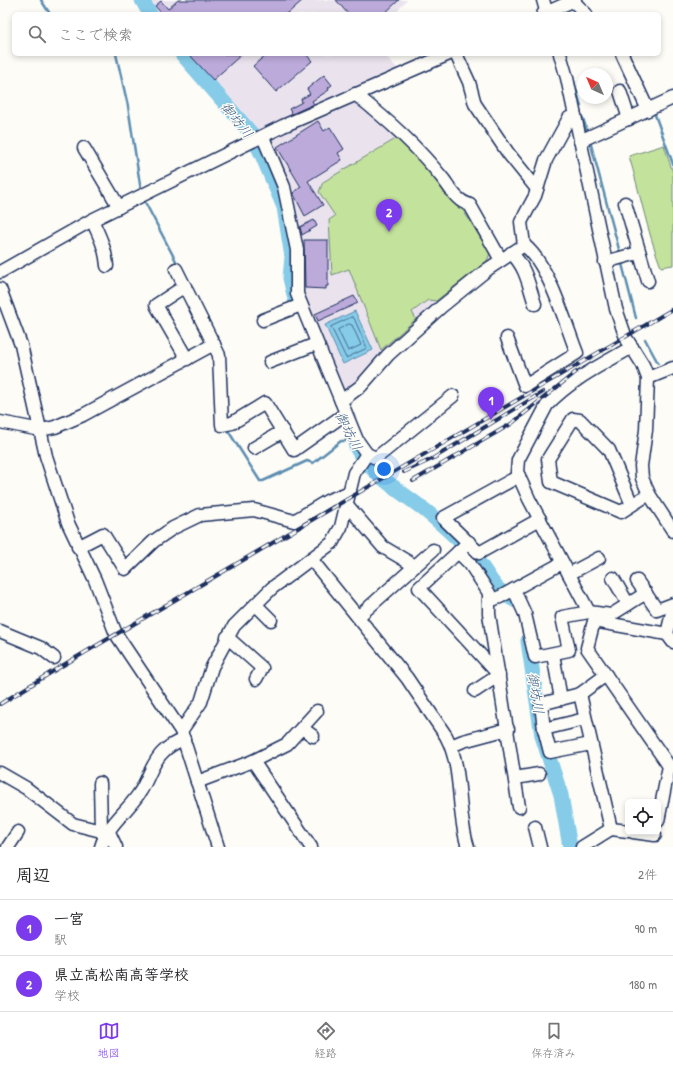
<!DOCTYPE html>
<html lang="ja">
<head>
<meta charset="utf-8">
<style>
	body { margin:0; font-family:"Patrick Hand","Klee One",sans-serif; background:#f2f2f2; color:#202124 }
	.controls { position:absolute; right:12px; bottom:12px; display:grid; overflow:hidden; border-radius:6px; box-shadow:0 2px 6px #0003 }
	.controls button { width:36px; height:36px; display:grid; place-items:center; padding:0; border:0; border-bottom:1px solid #e0e0e0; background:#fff; color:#202124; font:20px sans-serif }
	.compass { position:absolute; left:577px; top:68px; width:36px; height:36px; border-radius:50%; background:#fff; box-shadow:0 2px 6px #0003; rotate:316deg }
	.you { position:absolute; left:384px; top:469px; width:14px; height:14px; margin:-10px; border:3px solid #fff; border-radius:50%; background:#1a73e8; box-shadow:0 0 0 6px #1a73e833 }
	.badge { display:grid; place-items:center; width:26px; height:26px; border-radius:50%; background:#7c3aed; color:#fff; font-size:13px; font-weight:700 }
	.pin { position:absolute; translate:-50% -33px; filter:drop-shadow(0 1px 2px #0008) }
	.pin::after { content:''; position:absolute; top:21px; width:14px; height:12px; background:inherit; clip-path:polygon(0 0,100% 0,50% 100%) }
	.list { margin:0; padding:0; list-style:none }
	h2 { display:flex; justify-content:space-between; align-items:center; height:52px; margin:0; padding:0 16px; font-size:17px }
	h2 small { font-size:13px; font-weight:400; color:#757577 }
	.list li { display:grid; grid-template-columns:26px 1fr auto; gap:12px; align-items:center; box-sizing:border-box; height:56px; padding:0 16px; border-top:1px solid #e0e0e0 }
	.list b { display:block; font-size:15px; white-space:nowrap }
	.list p { margin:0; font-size:13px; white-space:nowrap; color:#757577 }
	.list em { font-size:13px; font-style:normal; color:#757577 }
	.icon { flex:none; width:22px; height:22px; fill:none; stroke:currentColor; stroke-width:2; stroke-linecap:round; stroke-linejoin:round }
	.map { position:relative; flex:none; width:673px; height:847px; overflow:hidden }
	.search { position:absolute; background:#fff; box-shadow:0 2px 6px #0003; left:12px; right:12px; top:12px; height:44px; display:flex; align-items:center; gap:10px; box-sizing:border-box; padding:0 14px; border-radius:6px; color:#757577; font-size:15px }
	.sheet { height:164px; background:#fff }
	nav { display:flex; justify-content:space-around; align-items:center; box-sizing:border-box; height:56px; border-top:1px solid #e0e0e0; background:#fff; font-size:11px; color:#757577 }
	nav a { display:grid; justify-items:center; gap:2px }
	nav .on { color:#7c3aed }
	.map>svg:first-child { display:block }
	.built { fill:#eae3ee }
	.green { fill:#c3e29b; stroke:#6f887c }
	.water { fill:#86cbe7; stroke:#5b8db0 }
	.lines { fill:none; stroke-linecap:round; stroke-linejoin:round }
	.shore { stroke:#466d95; stroke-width:1 }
	.stream { stroke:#5b8db0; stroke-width:2.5 }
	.river { stroke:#86cbe7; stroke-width:15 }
	.building { fill:#bcaada; stroke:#1b2f5e }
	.minor-casing { stroke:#1b2f5e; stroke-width:15 }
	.minor { stroke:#fdfcf7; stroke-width:12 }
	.rail-casing { stroke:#1b2f5e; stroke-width:4 }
	.rail { stroke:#fdfcf7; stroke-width:2.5; stroke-dasharray:8; stroke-linecap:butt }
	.labels { text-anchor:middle; stroke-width:3; stroke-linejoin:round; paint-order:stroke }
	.water-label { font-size:14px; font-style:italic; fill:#3b5e87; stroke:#fdfcf7 }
</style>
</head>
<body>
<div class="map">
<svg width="673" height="847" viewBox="0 0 673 847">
	<rect width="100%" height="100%" fill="#fdfcf7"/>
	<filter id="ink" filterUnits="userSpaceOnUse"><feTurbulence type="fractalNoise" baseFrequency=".025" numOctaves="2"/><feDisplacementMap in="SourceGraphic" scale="8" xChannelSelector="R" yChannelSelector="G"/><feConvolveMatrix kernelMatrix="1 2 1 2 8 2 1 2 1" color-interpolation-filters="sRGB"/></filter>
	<g filter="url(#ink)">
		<g class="built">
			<path d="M146,0h261l-12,14h-242z"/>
			<path d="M184,54h200l15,16 -50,23 27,23 95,98 22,39 -3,9 -101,84 -38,44 -10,-1 -42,-95v-45l-40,-115z"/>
		</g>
		<g class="green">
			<path d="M399,137l25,26 34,45 3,-1 29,46 -3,8 -51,40 -8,-1 -16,12 4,7 -35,31 -32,-81 -17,6 -3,-55 6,-4 -16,-24 4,-10z"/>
			<path d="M664,145l9,28v92l-12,2c-14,-36 -21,-74 -32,-111z"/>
		</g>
		<path class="water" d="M355,311l18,39 -30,14 -18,-39z"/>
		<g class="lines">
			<g class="shore">
				<path d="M352,317l2,1 13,30 -21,10 -15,-31z"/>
				<path d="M349,324l3,1 9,20 -13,6 -10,-21z"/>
			</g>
			<g class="stream">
				<path d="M41,0l9,14"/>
				<path d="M116,54l12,52 13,85"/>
				<path d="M574,81l7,25"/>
				<path d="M654,112l19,52"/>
				<path d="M583,118l5,16"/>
				<path d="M590,141l30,112"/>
				<path d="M145,202l32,61"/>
				<path d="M621,260l15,58"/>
				<path d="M645,339l13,24"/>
				<path d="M227,429l33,52h3l44,-20 6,2 28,-22h12"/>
			</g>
			<g class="river">
				<path d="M142,0l8,14"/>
				<path d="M182,54l69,79 11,22 22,52 8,50 -2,21 6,25"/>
				<path d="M356,447c14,27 46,45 70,64 17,14 36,31 51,49 16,20 13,27 39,41"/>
				<path d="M528,641l14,95 19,59 9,52"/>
			</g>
		</g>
		<g class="building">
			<path d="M178,0h125l-16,14h-125l-7,-8 6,-5 7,8z"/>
			<path d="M336,0h63l-15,14h-36z"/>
			<path d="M189,54h53l-29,26z"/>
			<path d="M267,54h39l6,7 -36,31 -23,-26z"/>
			<path d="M324,75l8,10 -4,3 1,2 -17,11 2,3 -22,10 -3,-5 13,-7 -1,-3 9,-5 -3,-5z"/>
			<path d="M318,121l6,10 6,-4 14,22 -6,4 4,7 -34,21 15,24 -18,11 -12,-23 8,-6 -24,-40z"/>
			<path d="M314,220l3,6 -15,9 -2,-8z"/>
			<path d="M304,240h24v46h-2v3l-21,-1z"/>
			<path d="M354,296l4,7 -40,18 -3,-7z"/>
		</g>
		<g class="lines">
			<g class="minor-casing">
				<g id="minor">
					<path d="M543,0l4,14"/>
					<path d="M573,1l13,13"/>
					<path d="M543,14l32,-14"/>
					<path d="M456,54l13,28 6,22 33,49 29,36"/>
					<path d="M560,54l7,24 49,231 10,29 17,27 5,13 -2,52 -5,36 1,12 7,16 24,37"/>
					<path d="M622,54l26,56"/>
					<path d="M620,91l9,28"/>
					<path d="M355,94c34,27 62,52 89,86 8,11 13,21 26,25l31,55"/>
					<path d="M263,137l21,50 13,63v44l60,146 10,14 9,4 77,-62"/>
					<path d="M580,141l93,-43"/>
					<path d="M84,148l35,59"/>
					<path d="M625,203l23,78"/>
					<path d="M92,220c7,15 14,29 15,46"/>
					<path d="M511,253c15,13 18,34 24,51"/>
					<path d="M605,262l33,-9"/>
					<path d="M176,269l43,86 3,70 10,-2 33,-20 29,47 51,-36"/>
					<path d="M0,272l92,-52 191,-94 166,-72"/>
					<path d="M185,286l-29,19 31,54"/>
					<path d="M0,289l21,56 25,111 22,67 27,57 21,54 65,97 37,116"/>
					<path d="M263,320l38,-15"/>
					<path d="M507,338l18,48 52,-33c-12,-30 -28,-89 -53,-108"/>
					<path d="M270,362l46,-18"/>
					<path d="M648,378l25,-10"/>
					<path d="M341,401l20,-15 27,-31 53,-48 47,-38 36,-24 -3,-23 14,-26 11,-36 23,-42 6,-2"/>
					<path d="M0,422l41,8 14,-3 28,-12 131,-71"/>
					<path d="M254,448l29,-17"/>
					<path d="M519,476l-76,42 36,35 61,-34"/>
					<path d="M347,505l36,42 32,19"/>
					<path d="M632,505l-23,-55 -29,-30 -7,-1 -25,40 3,23 70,30 28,-18"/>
					<path d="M469,542l-50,46 80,87 -24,16"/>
					<path d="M78,547l25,-13 22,35 29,-28 19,-13 27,-13 54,-5 40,11 35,-21 21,-8"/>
					<path d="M458,552l12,12 19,29v21l30,193"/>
					<path d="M311,559l96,119 39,58c18,34 10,75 22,111"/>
					<path d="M569,574l30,-16"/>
					<path d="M613,578l15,26"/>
					<path d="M637,581l20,29 16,-6"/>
					<path d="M514,590l11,24 10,43 34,-7 -7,-33 27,-5 22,3 35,-22"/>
					<path d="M489,601l11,-4 62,-34"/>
					<path d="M256,605l15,15"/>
					<path d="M589,612l-60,-113 -12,-27 1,-12 29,-55c23,-25 56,-41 85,-58"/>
					<path d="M358,617l75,-67"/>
					<path d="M0,631l41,17 13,10"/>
					<path d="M667,634l6,-26"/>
					<path d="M227,637l35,31 -6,11"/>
					<path d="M553,654l8,45"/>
					<path d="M580,694l31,135"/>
					<path d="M302,728l11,8"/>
					<path d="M544,729l41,-10"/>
					<path d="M181,731l20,-29 11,-35 22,-41 38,-38 60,-45 9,-16 13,-54 13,-19"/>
					<path d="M591,744l-41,8 -6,-23 -3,-25 39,-10 26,-19"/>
					<path d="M451,746l12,-5 45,-12"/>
					<path d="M253,761l58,86"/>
					<path d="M0,773l26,15 47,36 28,7"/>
					<path d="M515,778l24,-4"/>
					<path d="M197,782l56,-21 34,-17 30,-33"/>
					<path d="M100,783l1,48 3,5"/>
					<path d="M658,821l11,-55 -82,-118 7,-27 73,13 6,8"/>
					<path d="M535,827l5,20"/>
					<path d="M108,830l8,17"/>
					<path d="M633,832l22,3"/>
					<path d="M8,847l10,-15"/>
					<path d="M101,847c6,-22 27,-36 39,-55 8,-12 12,-30 23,-40 6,-6 13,-10 21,-13"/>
					<path d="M582,847l29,-18 17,2"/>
				</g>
			</g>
			<use href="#minor" class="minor"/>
			<g class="rail-casing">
				<g id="rail">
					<path d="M404,472l28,-13 111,-67"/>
					<path d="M413,481l98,-57 65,-52"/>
					<path d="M0,704l60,-37 613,-358"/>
				</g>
			</g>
			<use href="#rail" class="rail"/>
		</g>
	</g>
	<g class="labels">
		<g class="water-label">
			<text transform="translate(237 120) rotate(51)" y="5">御坊川</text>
			<text transform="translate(349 431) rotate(63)" y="5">御坊川</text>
			<text transform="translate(536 693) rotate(81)" y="5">御坊川</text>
		</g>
	</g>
</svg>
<div class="controls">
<button><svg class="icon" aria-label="locate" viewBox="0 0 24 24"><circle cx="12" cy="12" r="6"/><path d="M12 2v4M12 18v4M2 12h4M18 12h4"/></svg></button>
</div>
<svg class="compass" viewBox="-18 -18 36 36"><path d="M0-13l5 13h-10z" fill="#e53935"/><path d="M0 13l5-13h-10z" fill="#757577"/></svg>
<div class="you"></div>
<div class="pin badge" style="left:491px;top:420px">1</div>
<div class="pin badge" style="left:389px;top:232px">2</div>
<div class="search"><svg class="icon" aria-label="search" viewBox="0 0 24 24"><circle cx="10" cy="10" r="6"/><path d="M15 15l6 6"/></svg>ここで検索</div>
</div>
<section class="sheet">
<h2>周辺<small>2件</small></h2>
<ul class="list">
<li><span class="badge">1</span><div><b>一宮</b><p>駅</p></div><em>90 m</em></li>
<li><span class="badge">2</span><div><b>県立高松南高等学校</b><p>学校</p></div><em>180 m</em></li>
</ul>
</section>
<nav>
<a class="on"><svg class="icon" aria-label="map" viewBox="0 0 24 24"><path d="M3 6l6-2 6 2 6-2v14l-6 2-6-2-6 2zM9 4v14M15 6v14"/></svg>地図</a>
<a><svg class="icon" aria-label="directions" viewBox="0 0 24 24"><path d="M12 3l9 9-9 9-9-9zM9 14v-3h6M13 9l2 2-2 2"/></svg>経路</a>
<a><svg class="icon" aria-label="saved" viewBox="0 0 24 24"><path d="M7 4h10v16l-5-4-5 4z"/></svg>保存済み</a>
</nav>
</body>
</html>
